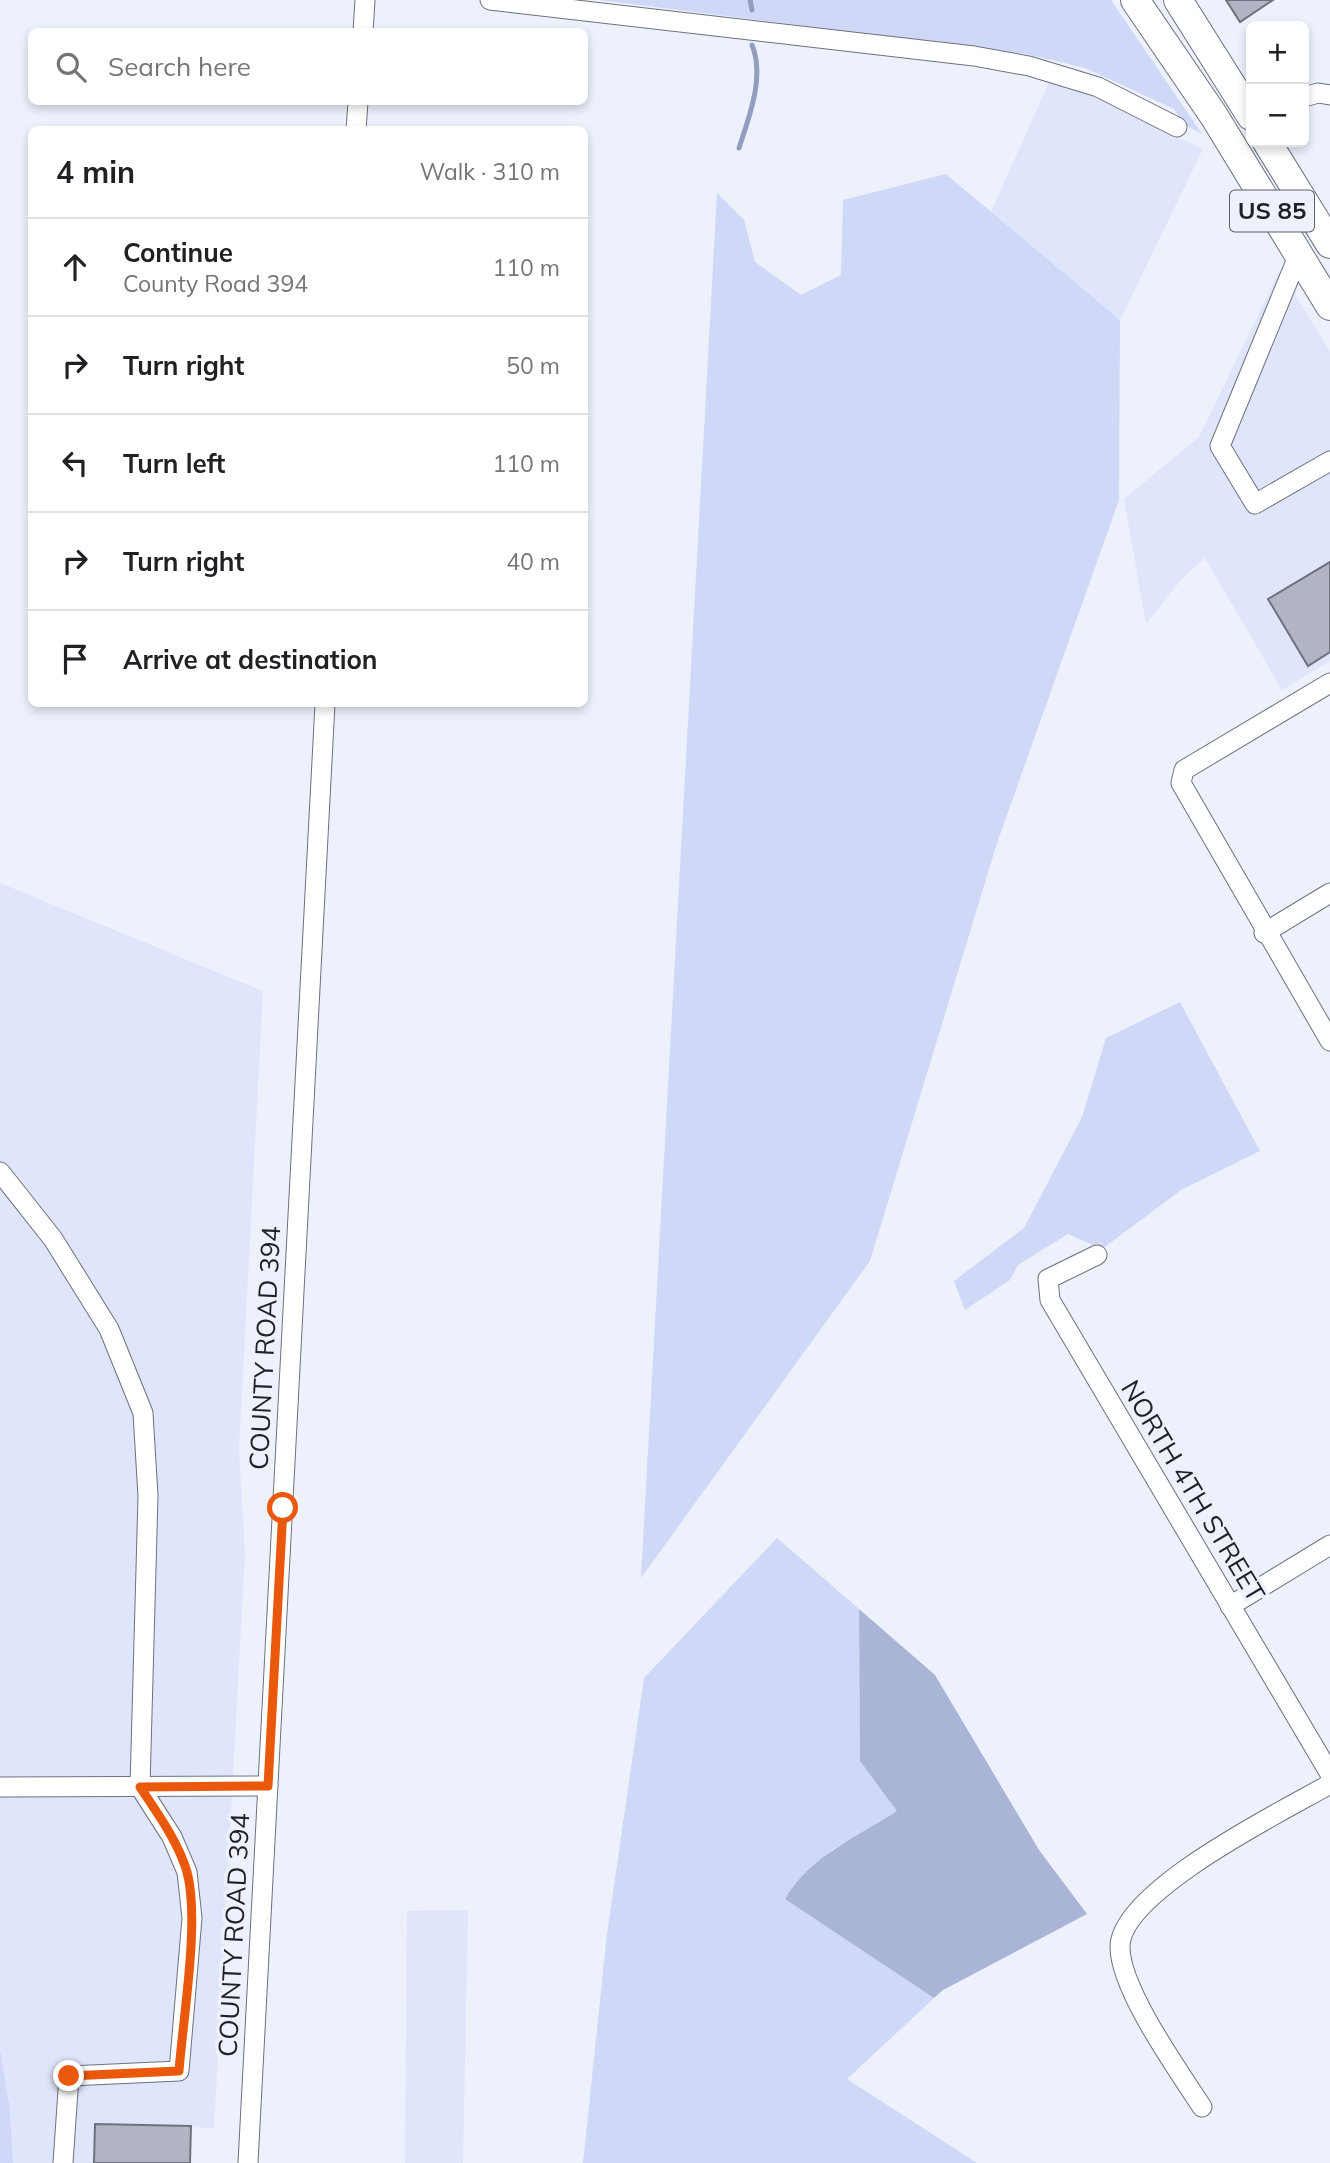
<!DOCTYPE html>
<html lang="en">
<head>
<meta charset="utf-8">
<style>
	body { margin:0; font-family:Mulish,sans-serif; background:#f6f6f6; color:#202124 }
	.controls { position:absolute; right:21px; top:21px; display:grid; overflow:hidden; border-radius:10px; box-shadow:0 4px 10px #0003 }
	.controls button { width:63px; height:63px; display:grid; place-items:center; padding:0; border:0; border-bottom:2px solid #e0e0e0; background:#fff; color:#202124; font:35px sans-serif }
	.stop { position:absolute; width:21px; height:21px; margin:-16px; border:5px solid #ea580c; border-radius:50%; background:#fff }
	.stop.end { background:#ea580c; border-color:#fff; box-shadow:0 2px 7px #0008 }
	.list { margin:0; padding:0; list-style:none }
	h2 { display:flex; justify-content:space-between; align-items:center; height:91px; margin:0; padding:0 28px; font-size:30px }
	h2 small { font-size:23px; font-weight:400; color:#757577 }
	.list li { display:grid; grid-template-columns:46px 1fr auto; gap:21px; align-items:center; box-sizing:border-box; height:98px; padding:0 28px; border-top:2px solid #e0e0e0 }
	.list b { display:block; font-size:26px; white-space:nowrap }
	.list p { margin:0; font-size:23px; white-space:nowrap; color:#757577 }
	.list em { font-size:23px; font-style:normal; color:#757577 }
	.icon { flex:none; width:38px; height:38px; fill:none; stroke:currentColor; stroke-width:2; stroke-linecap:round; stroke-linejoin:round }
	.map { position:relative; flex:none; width:1330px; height:2163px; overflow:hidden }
	.search { position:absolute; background:#fff; box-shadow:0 4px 10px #0003; left:28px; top:28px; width:560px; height:77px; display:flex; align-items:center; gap:18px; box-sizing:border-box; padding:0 24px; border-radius:10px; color:#757577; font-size:26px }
	.panel { position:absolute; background:#fff; box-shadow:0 4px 10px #0003; left:28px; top:126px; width:560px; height:581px; border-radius:10px }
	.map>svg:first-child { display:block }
	.built { fill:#dfe6fc }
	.green { fill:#cfd8f6 }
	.forest { fill:#a9b4d6 }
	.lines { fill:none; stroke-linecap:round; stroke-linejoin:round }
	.stream { stroke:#939dbf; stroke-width:5 }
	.building { fill:#b1b5c3; stroke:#6e727f; stroke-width:2 }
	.minor-casing { stroke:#6d717e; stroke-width:21 }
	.highway-casing { stroke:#6d717e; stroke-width:30 }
	.minor { stroke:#fff; stroke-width:19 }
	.highway { stroke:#fff; stroke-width:28 }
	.route { stroke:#ea580c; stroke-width:9 }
	.labels { text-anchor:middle; stroke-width:7; stroke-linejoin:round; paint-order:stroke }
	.shield { fill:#edf1fc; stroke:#5d5f66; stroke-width:2 }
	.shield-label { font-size:24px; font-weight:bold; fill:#1f2025 }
	.street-label { font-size:26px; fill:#1f2025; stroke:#edf1fc }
</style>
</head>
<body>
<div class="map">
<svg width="1330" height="2163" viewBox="0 0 1330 2163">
	<rect width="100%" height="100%" fill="#edf1fc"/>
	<g class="built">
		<path d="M1050,80l47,18 106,51 -83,171 -129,-108z"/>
		<path d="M1280,270l50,81v310l-48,29 -77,-132 -23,21 -36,45 -22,-125 75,-62z"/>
		<path d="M0,883l263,108 -24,459 6,104 -31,574 -119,-4 -1,39h-81l-3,-54 -10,-60z"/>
		<path d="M468,1910l-5,253h-58l2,-252z"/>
	</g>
	<g class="green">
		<path d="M599,0h512l91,134 -18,-10 -10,-15 -89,-41 -59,-14z"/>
		<path d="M946,174l174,146 -1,180 -122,343 -127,418 -229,317 76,-1385 27,27 11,42 46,33 40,-20 2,-75z"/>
		<path d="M1180,1002l80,149 -79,39 -79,59 -34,-15 -50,31 -8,15 -45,30 -11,-29 70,-53 58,-111 24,-79z"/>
		<path d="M777,1538l82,71 1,152 38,50 -66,39 -46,49 148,99 -87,81 130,84h-394l24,-229 37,-256z"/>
		<path d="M0,2049l10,60 3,54h-13z"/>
	</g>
	<path class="forest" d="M859,1609l76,66 104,175 48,64 -144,76 -9,8 -149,-99c25,-43 72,-62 112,-88l-37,-50z"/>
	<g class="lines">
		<g class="stream">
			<path d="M750,0l2,10"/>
			<path d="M739,148c10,-31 26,-71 13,-103"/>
		</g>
	</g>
	<g class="building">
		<path d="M1226,0h47l-33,22z"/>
		<path d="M1330,562v90l-22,14 -40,-67z"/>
		<path d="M95,2124l96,2 -1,37h-96z"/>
	</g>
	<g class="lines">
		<g class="minor-casing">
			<g id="minor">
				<path d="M490,0l484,56 55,10 69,21 79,40"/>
				<path d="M363,32l2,-32"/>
				<path d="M1304,97l14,-4 12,2"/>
				<path d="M356,130l2,-28"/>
				<path d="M1299,254l-79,192 35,58 75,-43"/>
				<path d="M1330,683l-146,87 -3,13 149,258"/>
				<path d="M1264,933l66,-40"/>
				<path d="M0,1172l53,67 56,90 34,84 5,83 -8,291 32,50 15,35 5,46 -13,153 -110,5 -6,87"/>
				<path d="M1097,1255l-49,24 2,21 280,474"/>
				<path d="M1230,1606l100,-61"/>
				<path d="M0,1787l268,-1"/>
				<path d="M1202,2107c-24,-37 -82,-118 -82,-160 0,-56 165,-137 210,-163"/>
				<path d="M248,2163l77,-1459"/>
			</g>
		</g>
		<g class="highway-casing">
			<g id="highway">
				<path d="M1135,0l79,116 116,190"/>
				<path d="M1178,0l73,116"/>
				<path d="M1267,142l63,102"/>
			</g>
		</g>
		<use href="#minor" class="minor"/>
		<use href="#highway" class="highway"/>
	</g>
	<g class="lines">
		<path class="route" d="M69,2076l110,-5c4,-53 21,-151 8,-199 -9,-31 -30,-59 -47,-85l128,-1 15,-278"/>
	</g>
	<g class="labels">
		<rect class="shield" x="1230" y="190.5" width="84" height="41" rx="5"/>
		<g class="shield-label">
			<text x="1272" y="219">US 85</text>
		</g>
		<g class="street-label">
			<text transform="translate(265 1348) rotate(-87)" y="9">COUNTY ROAD 394</text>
			<text transform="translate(1193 1491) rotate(59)" y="9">NORTH 4TH STREET</text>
			<text transform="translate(234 1935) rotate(-87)" y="9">COUNTY ROAD 394</text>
		</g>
	</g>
</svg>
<div class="controls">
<button>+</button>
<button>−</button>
</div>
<div class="stop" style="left:283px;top:1508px"></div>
<div class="stop end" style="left:69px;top:2076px"></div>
<div class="search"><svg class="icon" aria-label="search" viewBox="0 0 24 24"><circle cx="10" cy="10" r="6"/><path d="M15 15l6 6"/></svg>Search here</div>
<section class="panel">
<h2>4 min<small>Walk · 310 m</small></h2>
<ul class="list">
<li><svg class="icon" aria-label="ahead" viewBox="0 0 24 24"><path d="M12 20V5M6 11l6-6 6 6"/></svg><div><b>Continue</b><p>County Road 394</p></div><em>110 m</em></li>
<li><svg class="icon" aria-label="right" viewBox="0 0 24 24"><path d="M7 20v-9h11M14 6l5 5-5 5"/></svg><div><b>Turn right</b></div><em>50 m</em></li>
<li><svg class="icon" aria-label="left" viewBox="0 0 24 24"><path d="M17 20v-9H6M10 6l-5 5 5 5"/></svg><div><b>Turn left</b></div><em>110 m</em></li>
<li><svg class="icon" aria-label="right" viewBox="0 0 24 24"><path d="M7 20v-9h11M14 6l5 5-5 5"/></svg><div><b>Turn right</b></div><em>40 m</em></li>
<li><svg class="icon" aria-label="arrive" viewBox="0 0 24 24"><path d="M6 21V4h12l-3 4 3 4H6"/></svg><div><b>Arrive at destination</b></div></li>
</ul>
</section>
</div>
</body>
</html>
